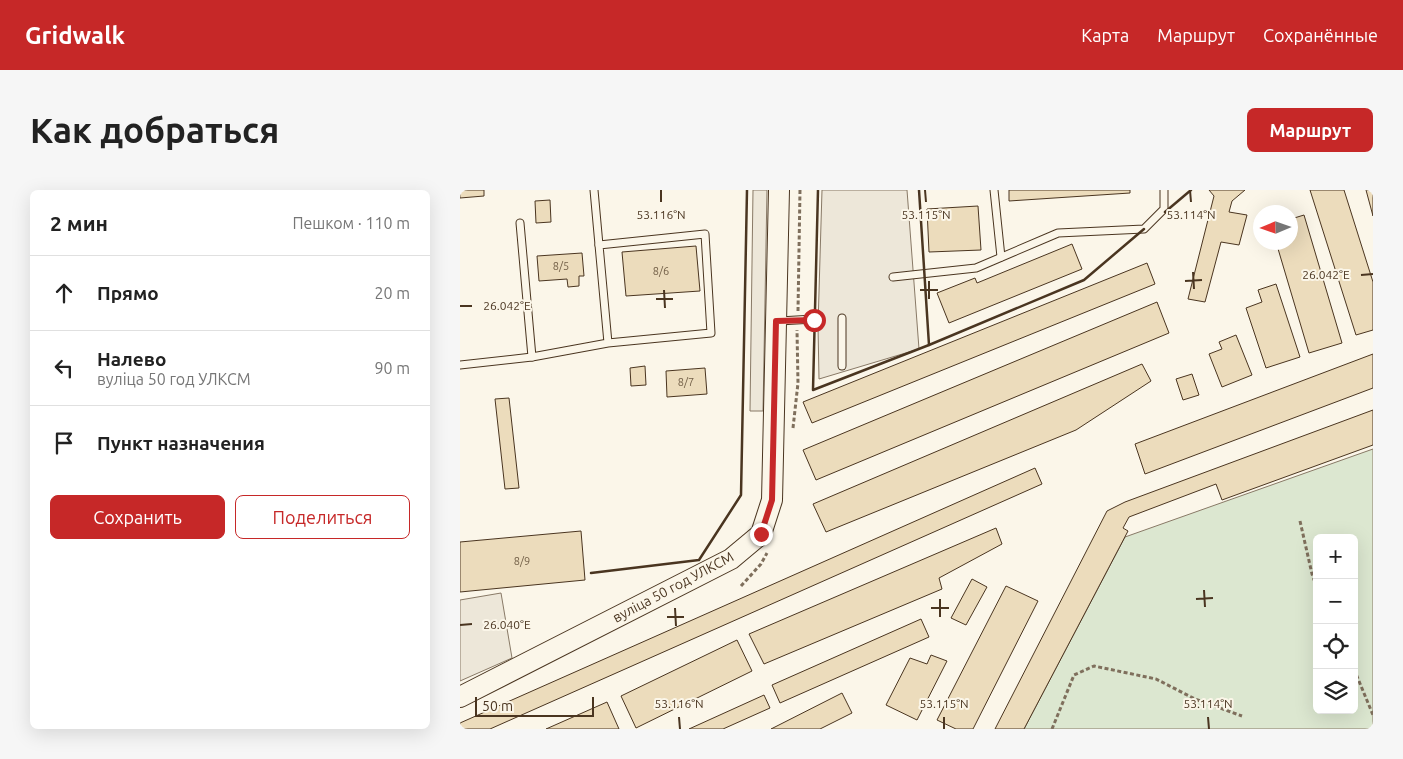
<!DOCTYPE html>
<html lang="ru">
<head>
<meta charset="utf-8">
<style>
	body { margin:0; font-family:Ubuntu,sans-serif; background:#f6f6f6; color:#222 }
	.controls { position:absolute; right:15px; bottom:15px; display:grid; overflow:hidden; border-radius:8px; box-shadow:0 5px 20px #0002 }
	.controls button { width:45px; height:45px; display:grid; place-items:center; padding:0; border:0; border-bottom:1px solid #e0e0e0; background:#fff; color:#222; font:25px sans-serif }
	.compass { position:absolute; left:793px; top:15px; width:45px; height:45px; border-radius:50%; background:#fff; box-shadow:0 5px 20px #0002; rotate:268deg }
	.scale { position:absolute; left:15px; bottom:12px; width:119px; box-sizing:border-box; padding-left:5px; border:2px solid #4a3520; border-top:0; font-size:14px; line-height:18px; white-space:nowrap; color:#4a3520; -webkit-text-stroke:4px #fbf6e9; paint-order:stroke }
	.stop { position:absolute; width:15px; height:15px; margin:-11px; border:4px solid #c62828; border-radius:50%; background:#fff }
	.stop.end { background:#c62828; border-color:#fff; box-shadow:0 1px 5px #0008 }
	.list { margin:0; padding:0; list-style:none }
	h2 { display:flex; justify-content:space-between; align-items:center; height:65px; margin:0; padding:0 20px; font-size:21px }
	h2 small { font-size:16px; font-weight:400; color:#767676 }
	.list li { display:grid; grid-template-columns:32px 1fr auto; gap:15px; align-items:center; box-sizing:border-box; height:75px; padding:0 20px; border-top:1px solid #e0e0e0 }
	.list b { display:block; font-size:19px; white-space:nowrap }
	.list p { margin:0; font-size:16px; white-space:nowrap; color:#767676 }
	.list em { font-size:16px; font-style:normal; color:#767676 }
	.actions { display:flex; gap:10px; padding:15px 20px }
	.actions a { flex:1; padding:11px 0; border:1px solid #c62828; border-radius:8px; text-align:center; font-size:18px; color:#c62828 }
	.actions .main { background:#c62828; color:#fff }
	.icon { flex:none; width:28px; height:28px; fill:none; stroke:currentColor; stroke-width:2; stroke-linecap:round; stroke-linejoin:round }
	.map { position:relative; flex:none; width:913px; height:539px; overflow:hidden; border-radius:8px }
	header { display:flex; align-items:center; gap:30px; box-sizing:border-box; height:70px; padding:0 25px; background:#c62828; color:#fff }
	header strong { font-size:24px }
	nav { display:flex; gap:28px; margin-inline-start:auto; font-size:18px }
	.intro { display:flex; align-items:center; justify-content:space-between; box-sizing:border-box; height:120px; padding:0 30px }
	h1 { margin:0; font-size:35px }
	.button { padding:12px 22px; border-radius:8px; background:#c62828; color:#fff; font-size:18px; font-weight:700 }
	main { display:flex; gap:30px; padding:0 30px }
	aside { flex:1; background:#fff; border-radius:8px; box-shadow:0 5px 20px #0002 }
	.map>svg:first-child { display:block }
	.green { fill:#dce7d0; stroke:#887966; fill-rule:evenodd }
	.parking { fill:#ede7d9; stroke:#887966 }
	.building { fill:#ecdcbc; stroke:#4a3520 }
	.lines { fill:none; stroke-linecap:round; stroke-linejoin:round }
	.lane-casing { stroke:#4a3520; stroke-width:9 }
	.secondary-casing { stroke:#4a3520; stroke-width:22 }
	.path { stroke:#7f6f5c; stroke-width:3; stroke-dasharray:4 2.5; stroke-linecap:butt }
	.lane { stroke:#fbf6e9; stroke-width:7 }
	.secondary { stroke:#fbf6e9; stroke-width:20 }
	.wall { stroke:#4a3520; stroke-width:2.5 }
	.route { stroke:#c62828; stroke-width:6 }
	.ticks { fill:none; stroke:#4a3520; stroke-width:2 }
	.labels { text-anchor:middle; stroke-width:4; stroke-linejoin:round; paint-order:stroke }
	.number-label { font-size:11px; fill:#725f47 }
	.street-label { font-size:14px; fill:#4a3520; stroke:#fbf6e9 }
	.ticks-label { font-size:12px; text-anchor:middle; fill:#4a3520; stroke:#fbf6e9; stroke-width:4; stroke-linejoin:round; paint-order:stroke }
</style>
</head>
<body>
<header>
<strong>Gridwalk</strong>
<nav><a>Карта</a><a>Маршрут</a><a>Сохранённые</a></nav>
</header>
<div class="intro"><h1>Как добраться</h1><a class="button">Маршрут</a></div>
<main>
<aside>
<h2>2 мин<small>Пешком · 110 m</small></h2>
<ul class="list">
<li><svg class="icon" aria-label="ahead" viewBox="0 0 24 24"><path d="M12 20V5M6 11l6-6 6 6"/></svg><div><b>Прямо</b></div><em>20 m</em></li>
<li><svg class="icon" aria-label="left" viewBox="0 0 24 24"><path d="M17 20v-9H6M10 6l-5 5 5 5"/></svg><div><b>Налево</b><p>вуліца 50 год УЛКСМ</p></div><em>90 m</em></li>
<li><svg class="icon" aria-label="arrive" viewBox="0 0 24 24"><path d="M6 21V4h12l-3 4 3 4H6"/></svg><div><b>Пункт назначения</b></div></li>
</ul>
<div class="actions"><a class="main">Сохранить</a><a>Поделиться</a></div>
</aside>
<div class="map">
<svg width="913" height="539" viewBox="0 0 913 539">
	<rect width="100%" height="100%" fill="#fbf6e9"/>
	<path class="green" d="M913,259v280h-349l101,-192zM857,348h37v172h-37z"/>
	<g class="parking">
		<path d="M293,0h14l-4,221h-13z"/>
		<path d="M362,0h85l12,159 -100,30 -1,-53z"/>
		<path d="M41,403l11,65 -52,23v-81z"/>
	</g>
	<g class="building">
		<path d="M0,0h24v6l-24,2z"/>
		<path d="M549,0h121v3l-121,8z"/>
		<path d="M749,0h36l-13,11 -3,11 18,3 -8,30 -18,-3 -16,60 -17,-3 26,-103z"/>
		<path d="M850,0h34l29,92v48l-17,5z"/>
		<path d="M906,0h7v26z"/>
		<path d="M90,10l1,22 -15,1 -1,-22z"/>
		<path d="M518,16l3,44 -52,2 -2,-43z"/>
		<path d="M844,25l38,128 -33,10 -33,-111h15v-23z"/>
		<path d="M612,54l10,25 -133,54 -12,-30 38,-15 2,5z"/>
		<path d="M236,56l4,45 -74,5 -4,-44z"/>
		<path d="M122,63l2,23h-5v10l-11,1 -1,-8 -28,2 -2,-25z"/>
		<path d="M687,73l8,21 -343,139 -9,-21z"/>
		<path d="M816,94l24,73 -34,11 -20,-60 16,-6 -4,-12z"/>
		<path d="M697,112l12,31 -353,147 -13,-30z"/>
		<path d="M776,145l16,40 -30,12 -13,-33 13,-5 -3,-7z"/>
		<path d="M913,164v34l-228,86 -10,-30z"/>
		<path d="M682,174l9,17 -75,49 -250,102 -13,-28z"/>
		<path d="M185,176l1,19 -15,1 -1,-18z"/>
		<path d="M245,178l2,26 -40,3 -1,-26z"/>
		<path d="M732,184l7,21 -16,5 -7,-21z"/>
		<path d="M49,208l10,90 -14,1 -10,-90z"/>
		<path d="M913,220v35l-151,55 -6,-16 -87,33 -6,11 5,3 -104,198h-29l112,-218 18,-9z"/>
		<path d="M575,278l7,16 -552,245h-30v-6z"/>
		<path d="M536,338l6,16 -63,34 3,11 -178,75 -15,-30z"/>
		<path d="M121,341l4,49 -125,12v-50z"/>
		<path d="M512,389l15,8 -21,38 -15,-7z"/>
		<path d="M546,396l32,15 -65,128h-17l-19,-9z"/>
		<path d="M461,429l8,18 -149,66 -8,-18z"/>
		<path d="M277,450l15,31 -116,57 -15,-32z"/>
		<path d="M471,465l16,6 -30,59 -31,-15 24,-47 17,6z"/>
		<path d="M382,503l10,20 -32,16h-49z"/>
		<path d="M304,505l6,13 -47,21h-34z"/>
		<path d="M147,512l12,27h-73z"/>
	</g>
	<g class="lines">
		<g class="lane-casing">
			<g id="lane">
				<path d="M134,0l5,55"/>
				<path d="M534,0l7,67"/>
				<path d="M60,33l12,134"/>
				<path d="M433,87l83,-9 82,-35 86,-4 20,-20v-19"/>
				<path d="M382,128v48"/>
				<path d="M319,131l35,-2"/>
				<path d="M0,175l72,-8 76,-14 103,-10 -6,-99 -106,11 9,98"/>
			</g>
		</g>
		<g class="secondary-casing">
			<path id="secondary" d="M0,507l271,-138 30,-25 11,-34 7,-310"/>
		</g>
		<g class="path">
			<path d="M338,121l2,-121"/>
			<path d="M333,238l5,-45 -1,-53"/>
			<path d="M840,331l12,53 5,14"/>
			<path d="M281,396l20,-22 6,-11"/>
			<path d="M894,479l19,46"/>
			<path d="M592,539l22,-54 20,-9 62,13 39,20 47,17"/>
		</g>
		<use href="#lane" class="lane"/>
		<use href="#secondary" class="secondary"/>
		<g class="wall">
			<path d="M358,0l-5,200 116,-45 155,-65 60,-51"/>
			<path d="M459,0l10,155"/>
			<path d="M705,22l26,-22"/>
			<path d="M131,383l108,-13 42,-65 6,-305"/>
		</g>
	</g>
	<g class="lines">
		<path class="route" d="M301,344l11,-34 4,-179 38,-1"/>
	</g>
	<path class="ticks" d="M201,0v12M465,0l1,12M730,0l1,12M733,82l1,17M901,85l12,-1M469,91v18M725,91l17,-1M204,100l1,18M460,100h18M196,109h17M0,116h12M744,400l1,17M480,409v18M736,409l17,-1M215,418l1,18M471,418h18M207,427h17M0,435l12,-1M219,527l1,12M484,527v12M748,527l1,12"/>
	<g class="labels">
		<g class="number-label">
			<text x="101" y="80">8/5</text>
			<text x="201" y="85">8/6</text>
			<text x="226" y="196">8/7</text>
			<text x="62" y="375">8/9</text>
		</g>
		<g class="street-label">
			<text transform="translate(213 397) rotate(-28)" y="5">вуліца 50 год УЛКСМ</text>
		</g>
	</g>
	<g class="ticks-label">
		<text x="201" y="29">53.116°N</text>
		<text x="466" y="29">53.115°N</text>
		<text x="731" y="29">53.114°N</text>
		<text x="866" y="89">26.042°E</text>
		<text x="47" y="120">26.042°E</text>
		<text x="47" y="439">26.040°E</text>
		<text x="219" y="518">53.116°N</text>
		<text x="484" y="518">53.115°N</text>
		<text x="748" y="518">53.114°N</text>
	</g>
</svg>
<div class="controls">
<button>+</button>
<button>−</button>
<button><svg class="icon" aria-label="locate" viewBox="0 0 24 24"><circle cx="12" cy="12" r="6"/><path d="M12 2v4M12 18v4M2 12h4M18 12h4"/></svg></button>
<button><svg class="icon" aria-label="layers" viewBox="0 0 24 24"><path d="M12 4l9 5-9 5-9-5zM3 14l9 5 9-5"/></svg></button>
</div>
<svg class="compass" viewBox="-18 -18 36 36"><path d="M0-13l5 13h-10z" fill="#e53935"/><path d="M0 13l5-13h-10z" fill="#767676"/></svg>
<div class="scale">50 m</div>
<div class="stop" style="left:354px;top:130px"></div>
<div class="stop end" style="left:301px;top:344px"></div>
</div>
</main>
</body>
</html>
